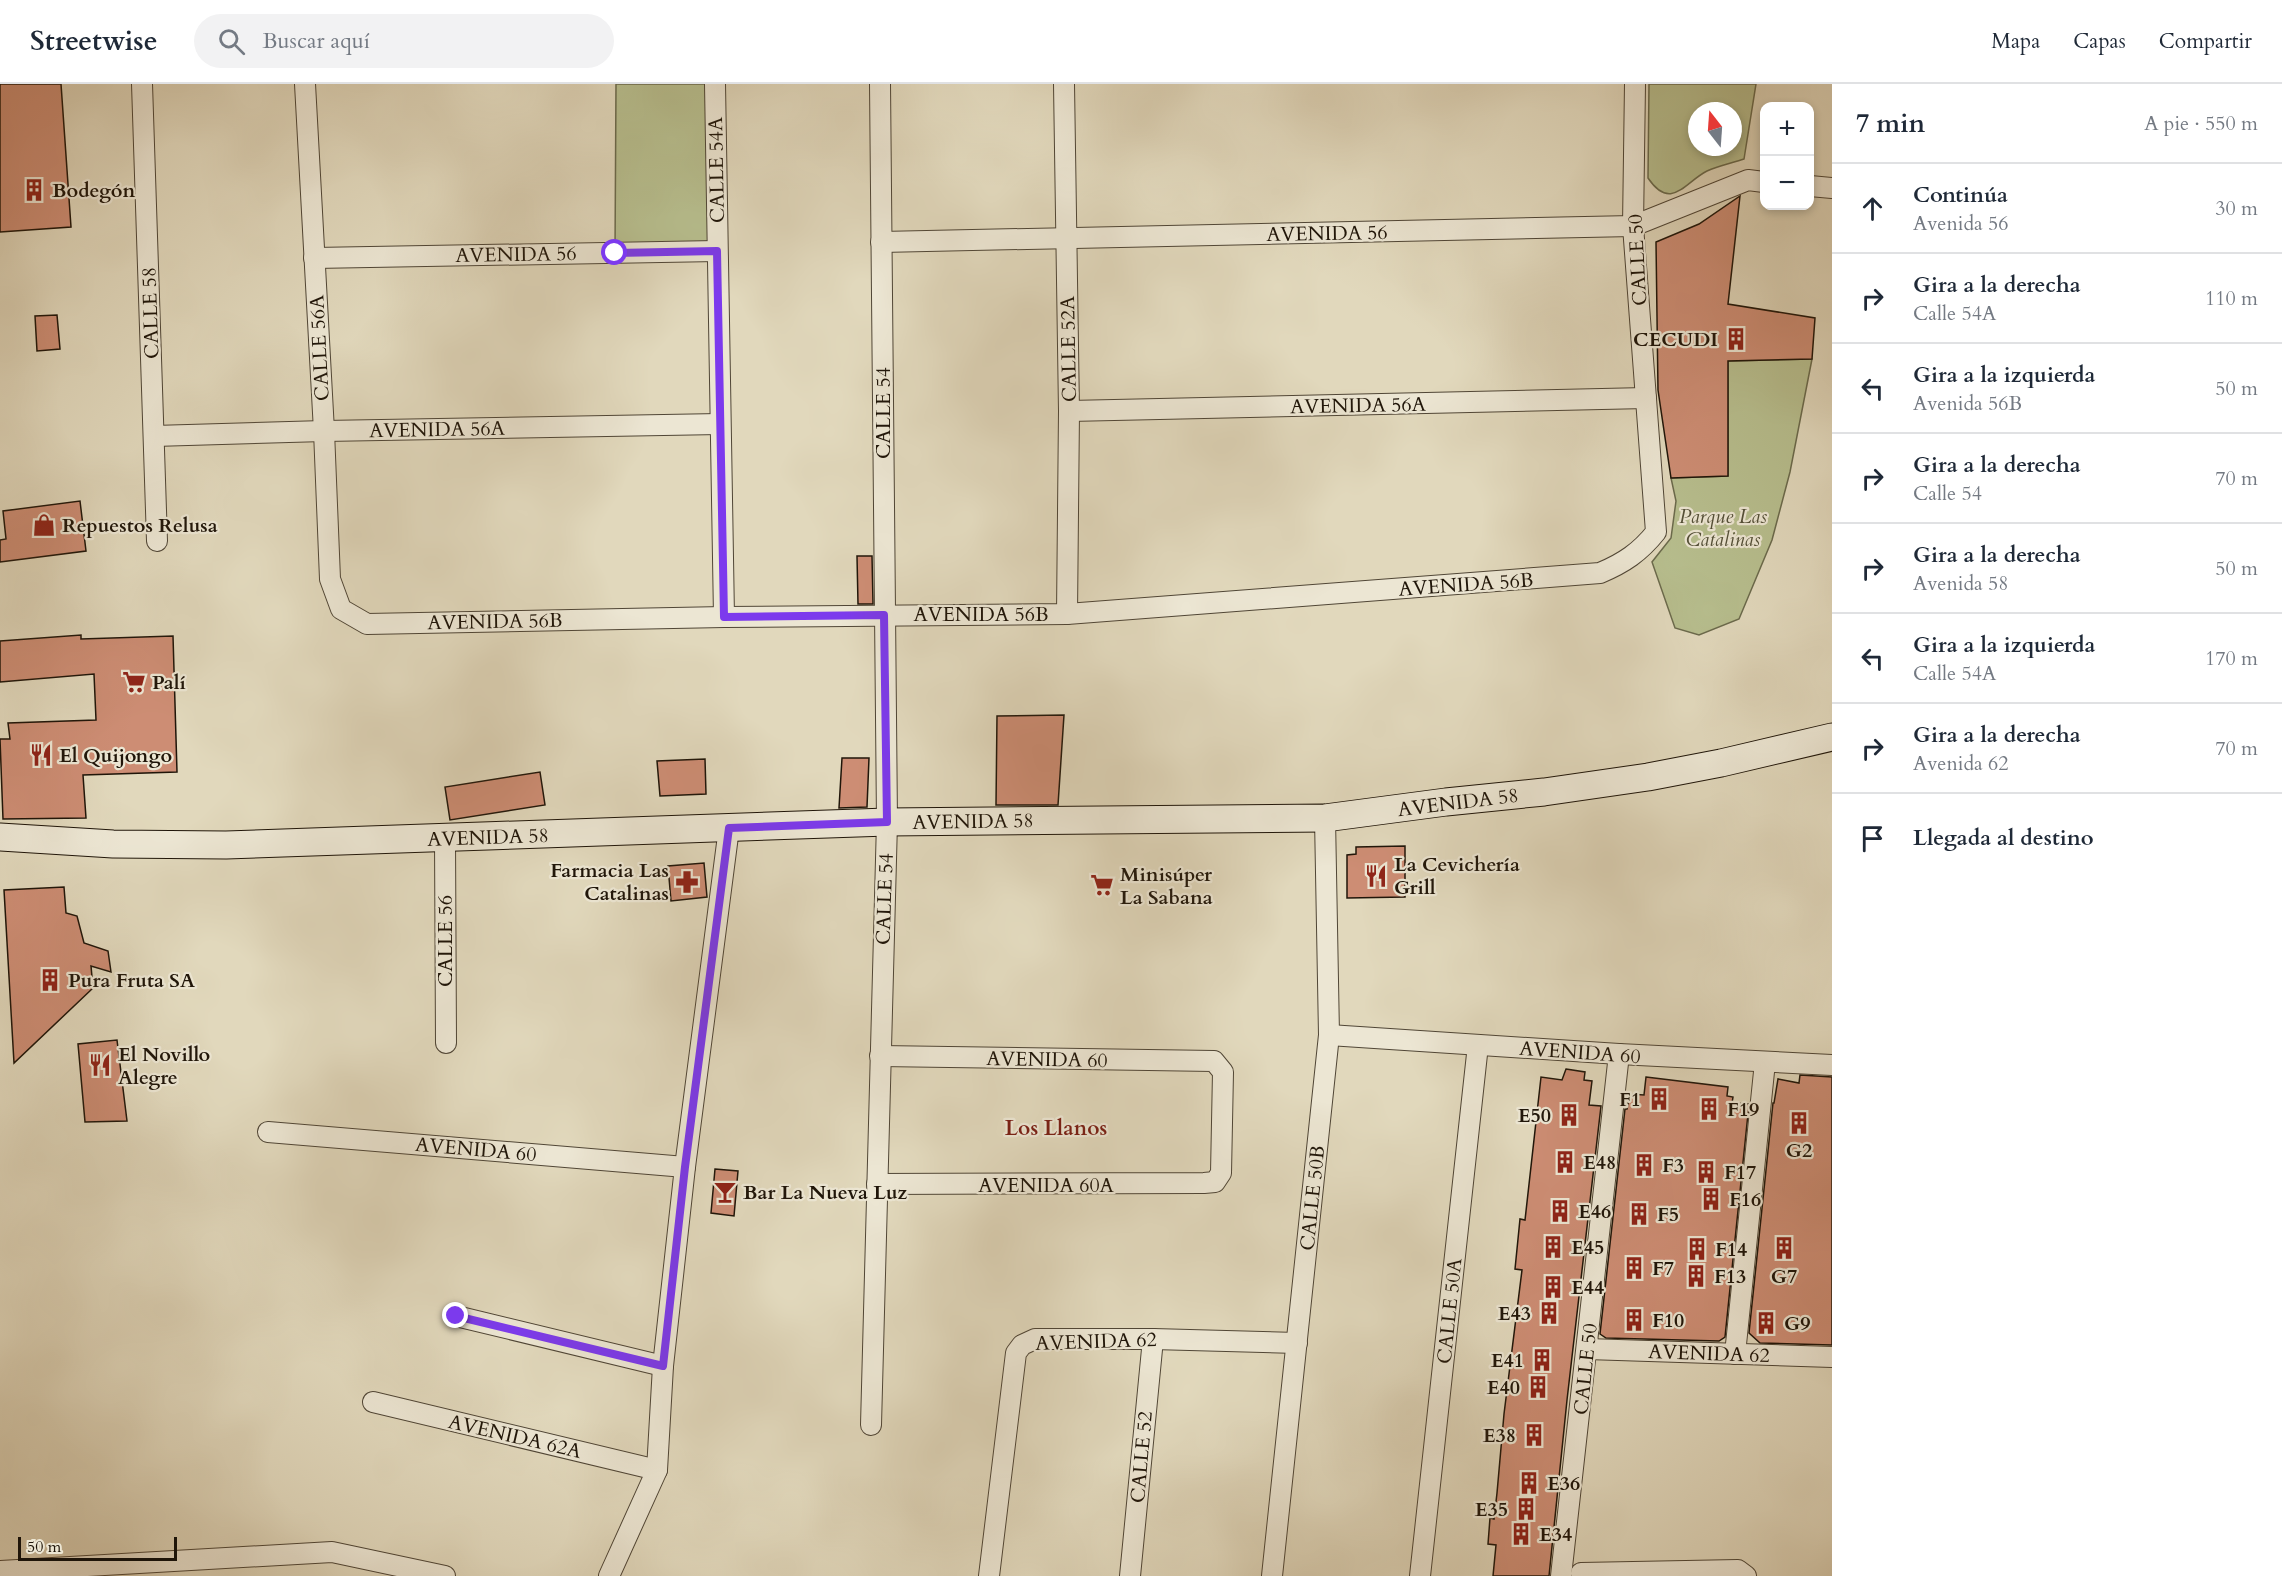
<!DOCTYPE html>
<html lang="es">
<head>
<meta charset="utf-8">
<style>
	body { margin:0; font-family:Cardo,serif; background:#f2f2f3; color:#1f2937 }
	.controls { position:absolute; right:18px; top:18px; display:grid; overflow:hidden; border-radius:12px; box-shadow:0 3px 9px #0003 }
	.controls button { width:54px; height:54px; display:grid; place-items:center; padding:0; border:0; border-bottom:2px solid #e0e1e3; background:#fff; color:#1f2937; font:30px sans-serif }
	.compass { position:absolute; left:1688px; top:18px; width:54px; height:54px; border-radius:50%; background:#fff; box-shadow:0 3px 9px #0003; rotate:343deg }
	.scale { position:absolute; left:18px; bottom:15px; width:159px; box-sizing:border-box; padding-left:6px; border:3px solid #1f1509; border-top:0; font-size:16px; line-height:21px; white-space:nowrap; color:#1f1509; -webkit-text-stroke:4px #ece6d3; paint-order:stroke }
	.stop { position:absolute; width:18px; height:18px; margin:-14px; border:4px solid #7c3aed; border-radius:50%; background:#fff }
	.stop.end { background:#7c3aed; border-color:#fff; box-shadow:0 2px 6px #0008 }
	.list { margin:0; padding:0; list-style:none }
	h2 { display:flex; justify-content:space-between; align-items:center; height:78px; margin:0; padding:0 24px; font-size:26px }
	h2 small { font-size:20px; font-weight:400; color:#747a83 }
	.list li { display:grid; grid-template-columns:39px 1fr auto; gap:18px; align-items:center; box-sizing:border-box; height:90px; padding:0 24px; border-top:2px solid #e0e1e3 }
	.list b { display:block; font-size:22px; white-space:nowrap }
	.list p { margin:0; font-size:20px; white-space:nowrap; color:#747a83 }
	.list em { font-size:20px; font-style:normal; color:#747a83 }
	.icon { flex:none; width:33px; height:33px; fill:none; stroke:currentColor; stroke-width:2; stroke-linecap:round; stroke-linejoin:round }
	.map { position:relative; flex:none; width:1832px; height:1492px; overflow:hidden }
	header { display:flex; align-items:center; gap:36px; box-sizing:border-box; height:84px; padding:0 30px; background:#fff; border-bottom:2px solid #e0e1e3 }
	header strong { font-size:28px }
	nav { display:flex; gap:33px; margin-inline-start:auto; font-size:21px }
	.search { width:420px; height:54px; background:#f2f2f3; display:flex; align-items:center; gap:15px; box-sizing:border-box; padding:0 21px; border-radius:33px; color:#747a83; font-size:22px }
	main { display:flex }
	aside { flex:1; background:#fff }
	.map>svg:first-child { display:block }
	.green { fill:#b7be8e; stroke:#6b6a4c; stroke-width:1.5; fill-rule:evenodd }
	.building { fill:#cd8d74; stroke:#1f1509; stroke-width:1.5 }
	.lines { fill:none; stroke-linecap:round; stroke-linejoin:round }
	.street-casing { stroke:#504636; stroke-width:22 }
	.secondary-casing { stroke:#1f1509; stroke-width:29 }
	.street { stroke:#ece6d3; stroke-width:20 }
	.secondary { stroke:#ece6d3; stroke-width:27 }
	.route { stroke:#7c3aed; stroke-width:8 }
	.labels { text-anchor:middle; stroke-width:4.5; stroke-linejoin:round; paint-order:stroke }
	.street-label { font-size:20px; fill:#1f1509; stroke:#ece6d3 }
	.poi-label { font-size:20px; font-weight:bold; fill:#1f1509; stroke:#ece6d3; text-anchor:start }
	.park-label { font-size:20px; font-style:italic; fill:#545038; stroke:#ece6d3 }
	.neighbourhood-label { font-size:21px; font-weight:bold; fill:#7a1f14; stroke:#ece6d3 }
</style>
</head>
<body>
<header>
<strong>Streetwise</strong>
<div class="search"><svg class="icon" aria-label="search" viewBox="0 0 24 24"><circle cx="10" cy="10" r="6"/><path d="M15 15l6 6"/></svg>Buscar aquí</div>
<nav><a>Mapa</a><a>Capas</a><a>Compartir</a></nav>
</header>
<main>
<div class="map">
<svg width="1832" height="1492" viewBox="0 0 1832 1492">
	<rect width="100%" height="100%" fill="#e1d8bc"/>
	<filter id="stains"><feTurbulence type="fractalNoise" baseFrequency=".00333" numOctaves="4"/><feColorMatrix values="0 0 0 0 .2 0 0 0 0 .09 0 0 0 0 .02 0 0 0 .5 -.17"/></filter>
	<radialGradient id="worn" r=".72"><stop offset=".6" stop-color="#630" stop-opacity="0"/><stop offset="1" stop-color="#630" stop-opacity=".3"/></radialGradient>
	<g class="green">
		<path d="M616,0h99l2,167 -102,2z"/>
		<path d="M1649,0h107l-12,75c-12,4 -26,7 -37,12 -22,11 -36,41 -59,7zM1697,27h36v36h-36z"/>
		<path d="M1812,275l-22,113 -18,68 -33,79 -40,16 -24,-7 -23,-66 19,-24 5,-37 -5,-23 57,-2v-115z"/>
	</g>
	<g class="building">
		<path d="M0,0h61l10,143 -71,5z"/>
		<path d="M1740,112l-12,108 87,14 -3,41 -84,2v115l-57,2 -13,-88 -2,-148 43,-18z"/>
		<path d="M57,231l3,34 -23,2 -2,-35z"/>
		<path d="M80,417l6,50 -86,11v-22l6,-1 -3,-28z"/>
		<path d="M857,472h15l1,48h-15z"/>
		<path d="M81,551v4l92,-3 4,136 -94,3 3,43 -83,1 -3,-80h10l-2,-16 88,-3 -2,-46 -94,8v-41z"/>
		<path d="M1064,631l-6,90h-62l1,-89z"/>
		<path d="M842,674h27l-2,49 -28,1z"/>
		<path d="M705,675l1,35 -46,2 -3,-35z"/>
		<path d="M540,688l5,33 -95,15 -5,-33z"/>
		<path d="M1405,762v51l-58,1v-43l9,-1v-7z"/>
		<path d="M704,779l3,34 -36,4 -3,-35z"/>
		<path d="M64,803l2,26 11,3 7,27 24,8 3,21 -20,-6 2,22 -79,75 -10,-173z"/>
		<path d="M117,956l10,81 -42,1 -7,-78z"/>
		<path d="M1566,985l19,3 -1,8 8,1 -3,24 12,1 -34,294 -18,176h-56l3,-31 -8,-1 2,-26 4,1 3,-26 7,-79 18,-144 -7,-1 5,-50 5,1 16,-143 21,3z"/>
		<path d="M1800,991l32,2v268l-72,-2 -11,-10 24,-230h1l4,-24 21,4z"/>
		<path d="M1646,993l82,10 -1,9 6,1 -1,6 17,1 -24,233 -6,4 -113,-3 -6,-4 25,-225h2l3,-15 14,1z"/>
		<path d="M715,1085l23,2 -4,45 -23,-3z"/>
	</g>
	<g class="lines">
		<g class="street-casing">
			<g id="street">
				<path d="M142,0l15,457"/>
				<path d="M305,0l19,347 6,148 11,30 26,15 357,-7 343,-3 533,-41c24,-10 40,-21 56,-41l-23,-306 2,-142"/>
				<path d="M715,0l9,533"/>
				<path d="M1064,0l5,327 -2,203"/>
				<path d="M1810,102l22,2"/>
				<path d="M881,158l752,-16 115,-46 16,2"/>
				<path d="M314,174l403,-7"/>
				<path d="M1069,327l577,-13"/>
				<path d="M154,352l170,-5 396,-7"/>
				<path d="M445,755l1,204"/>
				<path d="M1329,951l290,19 213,11"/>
				<path d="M268,1048l417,35"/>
				<path d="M877,1100l327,-1 11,-1 6,-9 2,-101 -9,-11 -334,-5"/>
				<path d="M456,1232l207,50"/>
				<path d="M1587,1265l245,8"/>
				<path d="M1735,1270l30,-292"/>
				<path d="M373,1318l284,68"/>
				<path d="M871,1341l16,-603 -7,-738"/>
				<path d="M0,1487l332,-19 113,24"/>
				<path d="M1581,1489l157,-3 8,6"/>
				<path d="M609,1492l48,-106 6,-104 22,-199 44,-339"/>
				<path d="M989,1492l27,-223 6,-8 13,-6h118l144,4"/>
				<path d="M1130,1492l23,-237"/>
				<path d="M1272,1492l57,-541 -4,-217"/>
				<path d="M1420,1492l58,-531"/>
				<path d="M1561,1492l58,-522"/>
			</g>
		</g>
		<g class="secondary-casing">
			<path id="secondary" d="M0,753l113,7 113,1 661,-23 438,-4 121,-16 98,-10 104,-15 73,-14 111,-26"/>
		</g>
		<use href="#street" class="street"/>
		<use href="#secondary" class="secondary"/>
	</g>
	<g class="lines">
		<path class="route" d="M456,1232l207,50 22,-199 44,-339 158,-6 -3,-207 -160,2 -7,-366 -102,2"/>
	</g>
	<defs>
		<g id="building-bare" transform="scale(1.8)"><path d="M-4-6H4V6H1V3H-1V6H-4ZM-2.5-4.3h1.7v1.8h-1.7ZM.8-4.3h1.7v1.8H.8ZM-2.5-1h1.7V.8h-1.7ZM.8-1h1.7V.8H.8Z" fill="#8f2418" stroke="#ece6d3" stroke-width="2.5" paint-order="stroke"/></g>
		<g id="shop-bare" transform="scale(1.8)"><path d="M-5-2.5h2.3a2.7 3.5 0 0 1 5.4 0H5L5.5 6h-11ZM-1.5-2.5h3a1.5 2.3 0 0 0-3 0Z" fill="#8f2418" stroke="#ece6d3" stroke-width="2.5" paint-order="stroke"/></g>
		<g id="supermarket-bare" transform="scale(1.8)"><path d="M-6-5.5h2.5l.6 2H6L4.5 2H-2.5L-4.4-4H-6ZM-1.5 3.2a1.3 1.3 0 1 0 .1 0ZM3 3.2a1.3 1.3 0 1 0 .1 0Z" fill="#8f2418" stroke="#ece6d3" stroke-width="2.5" paint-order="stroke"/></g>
		<g id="restaurant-bare" transform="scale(1.8)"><path d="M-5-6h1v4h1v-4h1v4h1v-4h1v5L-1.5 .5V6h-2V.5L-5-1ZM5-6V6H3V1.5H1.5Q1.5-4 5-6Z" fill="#8f2418" stroke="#ece6d3" stroke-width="2.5" paint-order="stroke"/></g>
		<g id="pharmacy-bare" transform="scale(1.8)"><path d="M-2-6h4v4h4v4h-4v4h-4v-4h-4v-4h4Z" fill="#8f2418" stroke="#ece6d3" stroke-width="2.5" paint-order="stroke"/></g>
		<g id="bar-bare" transform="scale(1.8)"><path d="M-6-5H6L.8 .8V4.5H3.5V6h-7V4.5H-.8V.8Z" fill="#8f2418" stroke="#ece6d3" stroke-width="2.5" paint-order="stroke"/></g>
	</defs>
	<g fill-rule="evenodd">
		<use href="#building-bare" x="34" y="106"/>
		<use href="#building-bare" x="1736" y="255"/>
		<use href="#shop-bare" x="44" y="441"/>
		<use href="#supermarket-bare" x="134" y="598"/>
		<use href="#restaurant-bare" x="41" y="671"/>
		<use href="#restaurant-bare" x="1376" y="792"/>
		<use href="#pharmacy-bare" x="687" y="798"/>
		<use href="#supermarket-bare" x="1102" y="801"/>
		<use href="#building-bare" x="50" y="896"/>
		<use href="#restaurant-bare" x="100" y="981"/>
		<use href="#building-bare" x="1659" y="1015"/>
		<use href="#building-bare" x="1709" y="1025"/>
		<use href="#building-bare" x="1569" y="1031"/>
		<use href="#building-bare" x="1799" y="1039"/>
		<use href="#building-bare" x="1565" y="1078"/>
		<use href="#building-bare" x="1644" y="1081"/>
		<use href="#building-bare" x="1706" y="1088"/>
		<use href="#bar-bare" x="725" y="1108"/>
		<use href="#building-bare" x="1711" y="1115"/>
		<use href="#building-bare" x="1560" y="1127"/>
		<use href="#building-bare" x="1639" y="1130"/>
		<use href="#building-bare" x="1553" y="1163"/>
		<use href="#building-bare" x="1784" y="1164"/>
		<use href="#building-bare" x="1697" y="1165"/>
		<use href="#building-bare" x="1634" y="1184"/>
		<use href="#building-bare" x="1696" y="1192"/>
		<use href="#building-bare" x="1553" y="1203"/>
		<use href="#building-bare" x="1549" y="1229"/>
		<use href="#building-bare" x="1634" y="1236"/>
		<use href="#building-bare" x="1766" y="1239"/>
		<use href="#building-bare" x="1542" y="1276"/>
		<use href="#building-bare" x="1538" y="1303"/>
		<use href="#building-bare" x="1534" y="1351"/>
		<use href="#building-bare" x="1529" y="1399"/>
		<use href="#building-bare" x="1526" y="1425"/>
		<use href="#building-bare" x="1521" y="1450"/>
	</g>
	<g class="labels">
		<g class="street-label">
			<text transform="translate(716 86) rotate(-91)" y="7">CALLE 54A</text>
			<text transform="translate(1327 149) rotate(-1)" y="7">AVENIDA 56</text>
			<text transform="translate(516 170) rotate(-1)" y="7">AVENIDA 56</text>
			<text transform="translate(1637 176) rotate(-93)" y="7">CALLE 50</text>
			<text transform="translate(150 229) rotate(-92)" y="7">CALLE 58</text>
			<text transform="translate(319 264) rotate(-93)" y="7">CALLE 56A</text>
			<text transform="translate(1068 265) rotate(-91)" y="7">CALLE 52A</text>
			<text transform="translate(1358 321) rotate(-1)" y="7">AVENIDA 56A</text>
			<text transform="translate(883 329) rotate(-90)" y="7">CALLE 54</text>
			<text transform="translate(437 345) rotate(-1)" y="7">AVENIDA 56A</text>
			<text transform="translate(1466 500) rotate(-4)" y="7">AVENIDA 56B</text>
			<text x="981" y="537">AVENIDA 56B</text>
			<text transform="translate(495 537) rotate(-1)" y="7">AVENIDA 56B</text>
			<text transform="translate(1458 718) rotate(-7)" y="7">AVENIDA 58</text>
			<text transform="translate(973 737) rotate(-1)" y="7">AVENIDA 58</text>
			<text transform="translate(488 753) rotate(-2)" y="7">AVENIDA 58</text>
			<text transform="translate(884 815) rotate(-88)" y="7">CALLE 54</text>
			<text transform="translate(445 857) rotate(-90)" y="7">CALLE 56</text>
			<text transform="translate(1580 968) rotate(4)" y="7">AVENIDA 60</text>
			<text transform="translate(1047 975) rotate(1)" y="7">AVENIDA 60</text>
			<text transform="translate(476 1065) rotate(5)" y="7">AVENIDA 60</text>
			<text x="1046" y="1108">AVENIDA 60A</text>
			<text transform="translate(1312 1114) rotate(-84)" y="7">CALLE 50B</text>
			<text transform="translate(1449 1227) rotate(-84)" y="7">CALLE 50A</text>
			<text transform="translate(1096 1257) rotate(-2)" y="7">AVENIDA 62</text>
			<text transform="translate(1709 1269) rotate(2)" y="7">AVENIDA 62</text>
			<text transform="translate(1585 1285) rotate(-84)" y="7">CALLE 50</text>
			<text transform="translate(515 1352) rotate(13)" y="7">AVENIDA 62A</text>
			<text transform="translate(1141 1373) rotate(-85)" y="7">CALLE 52</text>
		</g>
		<g class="poi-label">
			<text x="52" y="113">Bodegón</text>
			<text x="1718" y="262" text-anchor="end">CECUDI</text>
			<text x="62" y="448">Repuestos Relusa</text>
			<text x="152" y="605">Palí</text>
			<text x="59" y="678">El Quijongo</text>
			<text x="1394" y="787">La Cevichería<tspan x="1394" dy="23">Grill</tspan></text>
			<text x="669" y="793" text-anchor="end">Farmacia Las<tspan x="669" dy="23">Catalinas</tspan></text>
			<text x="1120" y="797">Minisúper<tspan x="1120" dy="23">La Sabana</tspan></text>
			<text x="68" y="903">Pura Fruta SA</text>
			<text x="118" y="977">El Novillo<tspan x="118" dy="23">Alegre</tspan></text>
			<text x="1641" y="1022" text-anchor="end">F1</text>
			<text x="1727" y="1032">F19</text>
			<text x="1551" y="1038" text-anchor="end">E50</text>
			<text x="1799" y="1073" text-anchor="middle">G2</text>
			<text x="1583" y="1085">E48</text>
			<text x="1662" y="1088">F3</text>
			<text x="1724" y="1095">F17</text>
			<text x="743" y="1115">Bar La Nueva Luz</text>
			<text x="1729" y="1122">F16</text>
			<text x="1578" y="1134">E46</text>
			<text x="1657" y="1137">F5</text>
			<text x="1571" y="1170">E45</text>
			<text x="1715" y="1172">F14</text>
			<text x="1652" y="1191">F7</text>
			<text x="1714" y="1199">F13</text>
			<text x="1784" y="1199" text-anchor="middle">G7</text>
			<text x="1571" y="1210">E44</text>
			<text x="1531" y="1236" text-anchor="end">E43</text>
			<text x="1652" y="1243">F10</text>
			<text x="1784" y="1246">G9</text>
			<text x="1524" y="1283" text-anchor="end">E41</text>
			<text x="1520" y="1310" text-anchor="end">E40</text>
			<text x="1516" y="1358" text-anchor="end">E38</text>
			<text x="1547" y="1406">E36</text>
			<text x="1508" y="1432" text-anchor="end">E35</text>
			<text x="1539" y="1457">E34</text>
		</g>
		<g class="park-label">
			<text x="1723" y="439">Parque Las<tspan x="1723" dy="23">Catalinas</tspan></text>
		</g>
		<g class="neighbourhood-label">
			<text x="1056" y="1051">Los Llanos</text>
		</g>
	</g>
	<rect width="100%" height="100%" filter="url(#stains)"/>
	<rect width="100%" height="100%" fill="url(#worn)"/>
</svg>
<div class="controls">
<button>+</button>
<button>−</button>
</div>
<svg class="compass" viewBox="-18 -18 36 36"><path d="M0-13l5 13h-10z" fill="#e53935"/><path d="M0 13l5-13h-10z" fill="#747a83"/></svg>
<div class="scale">50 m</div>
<div class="stop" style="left:615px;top:169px"></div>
<div class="stop end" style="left:456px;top:1232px"></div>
</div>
<aside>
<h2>7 min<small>A pie · 550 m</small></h2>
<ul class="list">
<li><svg class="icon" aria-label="ahead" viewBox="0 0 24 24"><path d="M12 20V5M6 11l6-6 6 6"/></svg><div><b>Continúa</b><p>Avenida 56</p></div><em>30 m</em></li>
<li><svg class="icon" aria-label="right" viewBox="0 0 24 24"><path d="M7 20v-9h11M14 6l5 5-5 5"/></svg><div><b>Gira a la derecha</b><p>Calle 54A</p></div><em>110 m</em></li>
<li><svg class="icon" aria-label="left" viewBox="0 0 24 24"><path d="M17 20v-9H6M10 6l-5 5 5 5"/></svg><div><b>Gira a la izquierda</b><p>Avenida 56B</p></div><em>50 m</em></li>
<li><svg class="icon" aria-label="right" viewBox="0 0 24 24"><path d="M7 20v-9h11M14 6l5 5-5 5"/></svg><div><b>Gira a la derecha</b><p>Calle 54</p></div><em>70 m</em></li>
<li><svg class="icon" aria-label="right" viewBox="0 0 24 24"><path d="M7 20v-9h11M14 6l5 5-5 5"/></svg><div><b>Gira a la derecha</b><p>Avenida 58</p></div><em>50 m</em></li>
<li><svg class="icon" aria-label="left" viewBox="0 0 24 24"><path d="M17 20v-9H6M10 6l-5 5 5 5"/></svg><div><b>Gira a la izquierda</b><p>Calle 54A</p></div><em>170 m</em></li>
<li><svg class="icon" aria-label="right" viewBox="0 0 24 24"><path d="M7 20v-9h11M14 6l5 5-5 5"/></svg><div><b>Gira a la derecha</b><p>Avenida 62</p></div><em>70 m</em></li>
<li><svg class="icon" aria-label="arrive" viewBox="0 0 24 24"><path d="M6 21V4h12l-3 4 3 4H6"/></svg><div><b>Llegada al destino</b></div></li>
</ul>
</aside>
</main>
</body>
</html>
